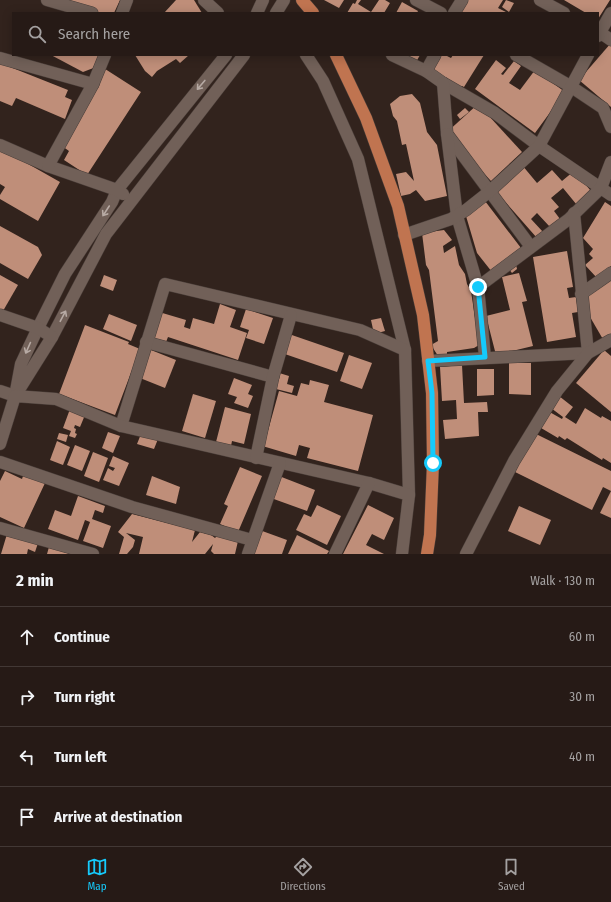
<!DOCTYPE html>
<html lang="en">
<head>
<meta charset="utf-8">
<style>
	body { margin:0; font-family:"Fira Sans Condensed",sans-serif; background:#322723; color:#f1f3f6 }
	.stop { position:absolute; width:12px; height:12px; margin:-9px; border:3px solid #15cafb; border-radius:50%; background:#fff }
	.stop.end { background:#15cafb; border-color:#fff; box-shadow:0 1px 4px #0008 }
	.list { margin:0; padding:0; list-style:none }
	h2 { display:flex; justify-content:space-between; align-items:center; height:52px; margin:0; padding:0 16px; font-size:17px }
	h2 small { font-size:13px; font-weight:400; color:#a4a1a1 }
	.list li { display:grid; grid-template-columns:26px 1fr auto; gap:12px; align-items:center; box-sizing:border-box; height:60px; padding:0 16px; border-top:1px solid #423835 }
	.list b { display:block; font-size:15px; white-space:nowrap }
	.list em { font-size:13px; font-style:normal; color:#a4a1a1 }
	.icon { flex:none; width:22px; height:22px; fill:none; stroke:currentColor; stroke-width:2; stroke-linecap:round; stroke-linejoin:round }
	.map { position:relative; flex:none; width:611px; height:554px; overflow:hidden }
	.search { position:absolute; background:#261a16; box-shadow:0 2px 10px #0003; left:12px; right:12px; top:12px; height:44px; display:flex; align-items:center; gap:10px; box-sizing:border-box; padding:0 14px; border-radius:0px; color:#a4a1a1; font-size:15px }
	.sheet { height:292px; background:#261a16 }
	nav { display:flex; justify-content:space-around; align-items:center; box-sizing:border-box; height:56px; border-top:1px solid #423835; background:#261a16; font-size:11px; color:#a4a1a1 }
	nav a { display:grid; justify-items:center; gap:2px }
	nav .on { color:#15cafb }
	.map>svg:first-child { display:block }
	.building { fill:#bf8e79 }
	.lines { fill:none; stroke-linecap:round; stroke-linejoin:round }
	.street-casing { stroke:#4a3e39; stroke-width:13 }
	.primary-casing { stroke:#4a3e39; stroke-width:13 }
	.street { stroke:#716058; stroke-width:12 }
	.primary { stroke:#c07450; stroke-width:12 }
	.oneway { stroke:#b7aaa4 }
	.route { stroke:#15cafb; stroke-width:5 }
</style>
</head>
<body>
<div class="map">
<svg width="611" height="554" viewBox="0 0 611 554">
	<rect width="100%" height="100%" fill="#32231d"/>
	<g class="building">
		<path d="M63,0h57l-6,13h-24z"/>
		<path d="M176,0h18l8,13h-38z"/>
		<path d="M324,0h20l-5,8z"/>
		<path d="M357,0h4l-3,4 13,8 8,-12h6l5,3 -6,10h-37l6,-10 2,1z"/>
		<path d="M460,0h43l-5,8 10,5h-55z"/>
		<path d="M506,0l8,3 -5,9 -7,-5z"/>
		<path d="M564,0h46l-12,19v-6h-12z"/>
		<path d="M402,2l16,9 -1,2h-21z"/>
		<path d="M611,43v64l-32,-27z"/>
		<path d="M51,55h48l-3,12 -13,5z"/>
		<path d="M135,55h54l-9,8 -4,-4 -19,12 -5,6 -7,-6z"/>
		<path d="M398,55h22l-5,9z"/>
		<path d="M437,55h8l6,3 2,-3h31l-20,32 -2,-1 -2,2 -31,-20z"/>
		<path d="M496,60l10,8 -5,6 2,1 11,-14 7,5 -12,17 11,7 15,-20 30,22 -30,41 -60,-44z"/>
		<path d="M0,63l68,27 -3,7 7,3 -7,19 -49,-21 -4,8 -12,-5z"/>
		<path d="M102,67l39,25 -54,83 -23,-15 5,-9 -14,-10z"/>
		<path d="M412,94l8,9 7,29 10,13 10,51 -22,5 -9,-11 -6,4 -9,2 -5,-22 10,-2 8,9 -8,-37 -4,1 -5,-24 -4,-5 -3,-12 10,-8z"/>
		<path d="M478,104l44,48 -31,29 -45,-48z"/>
		<path d="M465,108l4,4 -9,7 -3,-4z"/>
		<path d="M0,148l60,34 -22,39 -38,-22v-4l5,-8 -5,-3z"/>
		<path d="M522,165l15,18 15,-13 10,11 12,-10 22,26 -15,13 -18,-22 -12,10 8,9 -5,4 6,8 -10,8 -13,-14 -6,6 12,13 -6,6 -43,-49z"/>
		<path d="M485,201l36,47 -6,12 2,9 -5,4 -4,-5 -16,4 -15,-19 -3,-10 -8,-27z"/>
		<path d="M605,202l6,4v60l-14,12 -12,-13 8,-7 -4,-4 4,-5 -10,-11z"/>
		<path d="M0,226l38,21 4,8 -14,24 -28,-16z"/>
		<path d="M444,230l8,10 -9,6 1,7 11,-7 4,19 6,9 2,10 4,7 8,54 -5,3 -27,4v6l-7,1 -9,-14 7,-4 -9,-71 -3,-5 -4,-32z"/>
		<path d="M567,251l6,36 -6,1 2,10 7,-1 2,15 -6,1 4,24 -29,5 -14,-85z"/>
		<path d="M519,273l8,28 -5,1 11,44 -37,9 -10,-39 24,-6 -8,-33z"/>
		<path d="M0,275l18,10 -15,26 -3,-1z"/>
		<path d="M104,275l13,5 -4,11 -13,-5z"/>
		<path d="M611,279v58l-7,4 -25,-43z"/>
		<path d="M220,304l16,6 -6,17 17,6 -9,27 -70,-23 -2,5 -15,-5 8,-25 27,8 -2,7 6,2 3,-11 21,6z"/>
		<path d="M246,309l27,9 -9,26 -18,-6 3,-8 -9,-3z"/>
		<path d="M109,314l28,11 -6,16 -28,-12z"/>
		<path d="M381,318l4,13 -11,3 -3,-14z"/>
		<path d="M85,325l44,17 -1,2 12,5 -25,66 -56,-21z"/>
		<path d="M286,333l58,20 -7,19 -58,-20z"/>
		<path d="M151,350l25,10 -11,28 -25,-10z"/>
		<path d="M604,350l7,6v56l-35,-29z"/>
		<path d="M349,355l23,8 -10,26 -22,-8z"/>
		<path d="M509,363h22v32l-22,-1z"/>
		<path d="M462,365l2,38 23,-1 1,10h-10l1,24 -34,3 -2,-19 14,-1 -1,-19 -14,1 -2,-34z"/>
		<path d="M477,369h17v26l-17,1z"/>
		<path d="M276,372l13,4 -2,8 7,2 -2,7 -20,-5z"/>
		<path d="M234,378l18,7 -4,9 5,2 -5,12 -14,-5 3,-6 -9,-3z"/>
		<path d="M310,380l19,5 -5,17 49,13 -15,56 -51,-13 3,-10 -11,-3 -3,11 -37,-11 7,-7 13,-47 18,5 4,-13 8,2z"/>
		<path d="M193,394l23,7 -11,37 -23,-7z"/>
		<path d="M559,396l14,11 -8,10 11,7 9,-16 16,10 1,-2 9,5v42l-8,-5 -1,2 -35,-22 -2,2 -6,-4 -1,2 -22,-13 10,-15 16,9 1,-2 -12,-9z"/>
		<path d="M225,407l26,7 -7,30 -12,-3 -1,5 -15,-4z"/>
		<path d="M70,409l15,6 -5,12 -5,-2 -1,3 2,1 -1,4 2,1 -2,4 -6,-2 2,-5 -8,-3z"/>
		<path d="M108,432l12,4 -7,17 -11,-5z"/>
		<path d="M59,433l9,2 -2,7 -9,-3z"/>
		<path d="M534,433l77,38v47l-11,-5 11,-22 -8,-4 -11,23 -77,-38z"/>
		<path d="M141,434l17,5 -4,10 -17,-5z"/>
		<path d="M57,441l13,6 -7,18 -13,-5z"/>
		<path d="M75,445l15,6 -8,20 -15,-6z"/>
		<path d="M93,452l15,6 -9,24 -15,-6z"/>
		<path d="M113,456l16,7 -10,23 -16,-6 5,-12 5,3 2,-3 -6,-2z"/>
		<path d="M240,467l22,9 -24,56 -18,-8 8,-18 -4,-2z"/>
		<path d="M5,471l17,8 2,-6 21,10 -21,45 -24,-11v-36z"/>
		<path d="M152,476l28,11 -4,17 -30,-9z"/>
		<path d="M279,476l36,14 -8,21 -36,-13z"/>
		<path d="M78,496l27,10 -2,7 -8,-3 -3,9 19,7 -8,22 -20,-7 7,-19 -5,-2 -7,20 -30,-11 7,-19 16,6z"/>
		<path d="M317,505l24,11 -14,29 -31,-15 8,-16 7,3z"/>
		<path d="M368,505l26,13 -10,22 -12,-6 -6,11 18,9h-41z"/>
		<path d="M519,506l32,14 -11,25 -32,-14z"/>
		<path d="M132,514l63,16 -3,12 8,-10 11,3 4,3 2,-2 21,5 -3,13h-21l-3,-3 2,-7 -8,10h-66l4,-17 -17,-4 9,7 -2,7 -6,7h-8l5,-17 -6,-5z"/>
		<path d="M254,528l33,12 -5,14h-35z"/>
		<path d="M7,534l31,9 -3,9 -7,-3 -1,5h-26z"/>
		<path d="M297,535l32,16 -2,3h-39z"/>
		<path d="M49,547l21,7h-23z"/>
	</g>
	<g class="lines">
		<g class="street-casing">
			<g id="street">
				<path d="M47,0l45,13"/>
				<path d="M204,0l14,13"/>
				<path d="M416,0l25,13"/>
				<path d="M540,0l24,13"/>
				<path d="M122,13l5,-13"/>
				<path d="M257,13l6,-13"/>
				<path d="M276,13l8,-13"/>
				<path d="M454,13l8,-13"/>
				<path d="M598,31l13,9"/>
				<path d="M598,36l13,-23"/>
				<path d="M226,55l-109,135 -5,12 -47,72 -27,54 -17,36 -6,32 37,-59 54,-103 138,-179"/>
				<path d="M306,55l17,26 35,78 47,191"/>
				<path d="M392,55l34,16 17,12 52,30 44,33 72,49"/>
				<path d="M516,55l54,31 33,22 8,19"/>
				<path d="M0,58l93,26"/>
				<path d="M426,71l9,-16"/>
				<path d="M443,83l4,51 84,113"/>
				<path d="M447,134l10,82 21,71 7,70"/>
				<path d="M0,145l48,21 69,24 6,4"/>
				<path d="M48,166l45,-82 12,-29"/>
				<path d="M404,235l47,-16 15,-9 24,-19 49,-45 49,-91"/>
				<path d="M478,287l91,-68 32,-31 10,-26"/>
				<path d="M581,294l30,-21"/>
				<path d="M0,315l38,13 14,9"/>
				<path d="M146,342l127,35"/>
				<path d="M428,361l160,-8 -14,-140"/>
				<path d="M0,391l15,5"/>
				<path d="M121,426l44,-142 195,46 45,20 4,145"/>
				<path d="M0,444l15,-48 41,3 65,27 248,57 40,12 -7,59"/>
				<path d="M256,458l17,-81 18,-62"/>
				<path d="M0,462l132,45 120,33"/>
				<path d="M0,528l93,26"/>
				<path d="M248,554l32,-91"/>
				<path d="M335,554l34,-71"/>
				<path d="M466,554l48,-93 43,-70 31,-38 23,-13"/>
			</g>
		</g>
		<g class="primary-casing">
			<g id="primary">
				<path d="M302,0l11,13"/>
				<path d="M336,55l30,63 32,88 25,109 9,78 1,70 -3,72 -3,19"/>
			</g>
		</g>
		<use href="#street" class="street"/>
		<use href="#primary" class="primary"/>
	</g>
	<defs><path id="oneway-shaft" d="M-6 0H5M1.5-3L5.5 0L1.5 3" fill="none" stroke-width="1.6" stroke-linecap="round" stroke-linejoin="round"/></defs>
	<g class="oneway">
		<use href="#oneway-shaft" transform="translate(201 85) rotate(130)"/>
		<use href="#oneway-shaft" transform="translate(106 211) rotate(123)"/>
		<use href="#oneway-shaft" transform="translate(63 316) rotate(-62)"/>
		<use href="#oneway-shaft" transform="translate(28 348) rotate(114)"/>
	</g>
	<g class="lines">
		<path class="route" d="M433,463l-1,-70 -4,-32 57,-4 -7,-70"/>
	</g>
</svg>
<div class="stop" style="left:433px;top:463px"></div>
<div class="stop end" style="left:478px;top:287px"></div>
<div class="search"><svg class="icon" aria-label="search" viewBox="0 0 24 24"><circle cx="10" cy="10" r="6"/><path d="M15 15l6 6"/></svg>Search here</div>
</div>
<section class="sheet">
<h2>2 min<small>Walk · 130 m</small></h2>
<ul class="list">
<li><svg class="icon" aria-label="ahead" viewBox="0 0 24 24"><path d="M12 20V5M6 11l6-6 6 6"/></svg><div><b>Continue</b></div><em>60 m</em></li>
<li><svg class="icon" aria-label="right" viewBox="0 0 24 24"><path d="M7 20v-9h11M14 6l5 5-5 5"/></svg><div><b>Turn right</b></div><em>30 m</em></li>
<li><svg class="icon" aria-label="left" viewBox="0 0 24 24"><path d="M17 20v-9H6M10 6l-5 5 5 5"/></svg><div><b>Turn left</b></div><em>40 m</em></li>
<li><svg class="icon" aria-label="arrive" viewBox="0 0 24 24"><path d="M6 21V4h12l-3 4 3 4H6"/></svg><div><b>Arrive at destination</b></div></li>
</ul>
</section>
<nav>
<a class="on"><svg class="icon" aria-label="map" viewBox="0 0 24 24"><path d="M3 6l6-2 6 2 6-2v14l-6 2-6-2-6 2zM9 4v14M15 6v14"/></svg>Map</a>
<a><svg class="icon" aria-label="directions" viewBox="0 0 24 24"><path d="M12 3l9 9-9 9-9-9zM9 14v-3h6M13 9l2 2-2 2"/></svg>Directions</a>
<a><svg class="icon" aria-label="saved" viewBox="0 0 24 24"><path d="M7 4h10v16l-5-4-5 4z"/></svg>Saved</a>
</nav>
</body>
</html>
